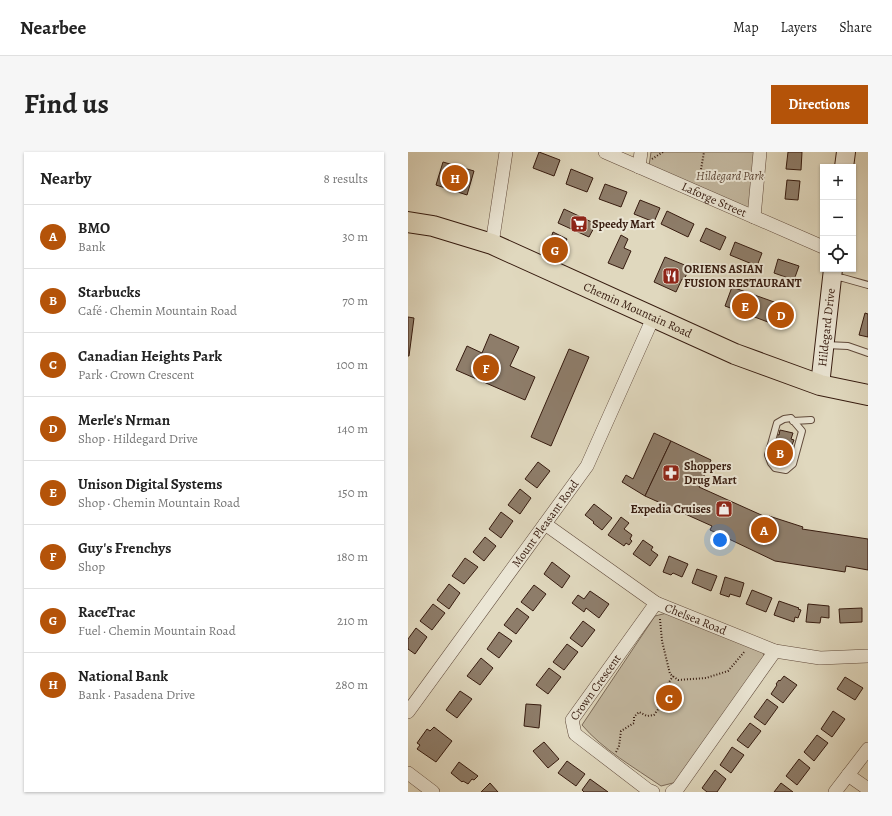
<!DOCTYPE html>
<html lang="en">
<head>
<meta charset="utf-8">
<style>
	body { margin:0; font-family:Alegreya,serif; background:#f6f6f6; color:#222 }
	.controls { position:absolute; right:12px; top:12px; display:grid; overflow:hidden; border-radius:0px; box-shadow:0 1px 3px #0004 }
	.controls button { width:36px; height:36px; display:grid; place-items:center; padding:0; border:0; border-bottom:1px solid #e0e0e0; background:#fff; color:#222; font:20px sans-serif }
	.you { position:absolute; left:312px; top:388px; width:14px; height:14px; margin:-10px; border:3px solid #fff; border-radius:50%; background:#1a73e8; box-shadow:0 0 0 6px #1a73e833 }
	.badge { display:grid; place-items:center; width:26px; height:26px; border-radius:50%; background:#b45309; color:#fff; font-size:13px; font-weight:700 }
	.pin { position:absolute; translate:-50% -50%; border:2px solid #fff; box-shadow:0 1px 4px #0006 }
	.list { margin:0; padding:0; list-style:none }
	h2 { display:flex; justify-content:space-between; align-items:center; height:52px; margin:0; padding:0 16px; font-size:17px }
	h2 small { font-size:13px; font-weight:400; color:#767676 }
	.list li { display:grid; grid-template-columns:26px 1fr auto; gap:12px; align-items:center; box-sizing:border-box; height:64px; padding:0 16px; border-top:1px solid #e0e0e0 }
	.list b { display:block; font-size:15px; white-space:nowrap }
	.list p { margin:0; font-size:13px; white-space:nowrap; color:#767676 }
	.list em { font-size:13px; font-style:normal; color:#767676 }
	.icon { flex:none; width:22px; height:22px; fill:none; stroke:currentColor; stroke-width:2; stroke-linecap:round; stroke-linejoin:round }
	.map { position:relative; flex:none; width:460px; height:640px; overflow:hidden; border-radius:0px }
	header { display:flex; align-items:center; gap:24px; box-sizing:border-box; height:56px; padding:0 20px; background:#fff; border-bottom:1px solid #e0e0e0 }
	header strong { font-size:19px }
	nav { display:flex; gap:22px; margin-inline-start:auto; font-size:14px }
	.intro { display:flex; align-items:center; justify-content:space-between; box-sizing:border-box; height:96px; padding:0 24px }
	h1 { margin:0; font-size:28px }
	.button { padding:10px 18px; border-radius:0px; background:#b45309; color:#fff; font-size:14px; font-weight:700 }
	main { display:flex; gap:24px; padding:0 24px }
	aside { flex:1; background:#fff; border-radius:0px; box-shadow:0 1px 3px #0004 }
	.map>svg:first-child { display:block }
	.green { fill:#c3b8a0; stroke:#7c6a58 }
	.building { fill:#8e7d6a; stroke:#361b0f }
	.lines { fill:none; stroke-linecap:round; stroke-linejoin:round }
	.lane-casing { stroke:#604a3b; stroke-width:8 }
	.street-casing { stroke:#604a3b; stroke-width:14 }
	.secondary-casing { stroke:#361b0f; stroke-width:20 }
	.primary-casing { stroke:#361b0f; stroke-width:22 }
	.path { stroke:#361b0f; stroke-width:2; stroke-dasharray:1 2; stroke-linecap:butt }
	.lane { stroke:#ebe6d5; stroke-width:6 }
	.street { stroke:#ebe6d5; stroke-width:13 }
	.secondary { stroke:#ebe6d5; stroke-width:18 }
	.primary { stroke:#e0d8be; stroke-width:20 }
	.labels { text-anchor:middle; stroke-width:4; stroke-linejoin:round; paint-order:stroke }
	.park-label { font-size:12px; font-style:italic; fill:#604a3a; stroke:#ebe6d5 }
	.street-label { font-size:12px; fill:#361b0f; stroke:#ebe6d5 }
	.poi-label { font-size:12px; font-weight:bold; fill:#361b0f; stroke:#ebe6d5; text-anchor:start }
</style>
</head>
<body>
<header>
<strong>Nearbee</strong>
<nav><a>Map</a><a>Layers</a><a>Share</a></nav>
</header>
<div class="intro"><h1>Find us</h1><a class="button">Directions</a></div>
<main>
<aside>
<h2>Nearby<small>8 results</small></h2>
<ul class="list">
<li><span class="badge">A</span><div><b>BMO</b><p>Bank</p></div><em>30 m</em></li>
<li><span class="badge">B</span><div><b>Starbucks</b><p>Café · Chemin Mountain Road</p></div><em>70 m</em></li>
<li><span class="badge">C</span><div><b>Canadian Heights Park</b><p>Park · Crown Crescent</p></div><em>100 m</em></li>
<li><span class="badge">D</span><div><b>Merle's Nrman</b><p>Shop · Hildegard Drive</p></div><em>140 m</em></li>
<li><span class="badge">E</span><div><b>Unison Digital Systems</b><p>Shop · Chemin Mountain Road</p></div><em>150 m</em></li>
<li><span class="badge">F</span><div><b>Guy's Frenchys</b><p>Shop</p></div><em>180 m</em></li>
<li><span class="badge">G</span><div><b>RaceTrac</b><p>Fuel · Chemin Mountain Road</p></div><em>210 m</em></li>
<li><span class="badge">H</span><div><b>National Bank</b><p>Bank · Pasadena Drive</p></div><em>280 m</em></li>
</ul>
</aside>
<div class="map">
<svg width="460" height="640" viewBox="0 0 460 640">
	<rect width="100%" height="100%" fill="#e0d8be"/>
	<filter id="stains"><feTurbulence type="fractalNoise" baseFrequency=".005" numOctaves="4"/><feColorMatrix values="0 0 0 0 .2 0 0 0 0 .09 0 0 0 0 .02 0 0 0 .5 -.17"/></filter>
	<radialGradient id="worn" r=".72"><stop offset=".6" stop-color="#630" stop-opacity="0"/><stop offset="1" stop-color="#630" stop-opacity=".3"/></radialGradient>
	<g class="green">
		<path d="M243,0h105l-6,59 -101,-45z"/>
		<path d="M259,461l96,39 2,9 -88,121 -16,4c-26,-18 -59,-37 -79,-61l73,-109z"/>
	</g>
	<g class="building">
		<path d="M131,0l21,8 -6,16 -21,-8z"/>
		<path d="M380,0h14l-1,18 -15,-1z"/>
		<path d="M35,10l31,9 -7,24 -31,-10z"/>
		<path d="M163,17l22,9 -6,14 -21,-8z"/>
		<path d="M379,28l13,1 -2,19 -13,-1z"/>
		<path d="M197,32l22,8 -6,15 -22,-8z"/>
		<path d="M232,48l20,8 -6,14 -20,-8z"/>
		<path d="M156,57l32,15 -7,13 -31,-14z"/>
		<path d="M259,59l27,13 -6,13 -27,-13z"/>
		<path d="M298,76l20,9 -6,13 -20,-9z"/>
		<path d="M145,80l14,7 -5,10 -13,-6z"/>
		<path d="M213,83l7,4 -4,9 7,3 -8,18 -15,-6z"/>
		<path d="M327,90l27,11 -5,13 -27,-11z"/>
		<path d="M257,105l22,9 -3,6 3,1 -3,7 -2,-1 -6,13 -22,-10z"/>
		<path d="M370,107l21,7 -5,14 -20,-7z"/>
		<path d="M324,135l59,21 -7,20 -59,-22z"/>
		<path d="M457,161l3,1v23l-9,-2z"/>
		<path d="M0,165l6,1 -5,38h-1z"/>
		<path d="M82,182l29,13 -9,19 25,11 -10,23 -69,-30 11,-24 15,7z"/>
		<path d="M161,197l20,8 -38,89 -20,-9z"/>
		<path d="M372,278l13,3 -2,6 3,1 -2,5 -2,-1 -4,19 -15,-3 2,-16 3,1 1,-5 -3,-1 1,-5 4,1z"/>
		<path d="M246,281l17,8 -26,55 -23,-14 4,-7 7,4z"/>
		<path d="M263,289l40,19 -12,27 69,31 1,-2 34,11 -1,2 66,10v31l-22,-4 -1,6 -70,-11 -65,-31 2,-4 -67,-30z"/>
		<path d="M130,310l12,9 -13,17 -12,-9z"/>
		<path d="M112,337l11,9 -11,16 -12,-9z"/>
		<path d="M186,352l18,14 -10,12 -9,-7 1,-1 -9,-7z"/>
		<path d="M93,360l12,9 -12,17 -12,-9z"/>
		<path d="M213,365l8,6 -5,6 8,6 -2,4 2,2 -3,4 -3,-2 -2,3 -16,-11z"/>
		<path d="M77,385l11,9 -12,15 -11,-9z"/>
		<path d="M235,388l10,7 -2,3 7,5 -8,11 -17,-12z"/>
		<path d="M261,404l19,8 -6,13 -9,-4 -2,2 -8,-3z"/>
		<path d="M57,406l13,9 -14,17 -12,-8z"/>
		<path d="M144,410l18,14 -8,12 -18,-14z"/>
		<path d="M289,417l20,7 -6,15 -19,-8z"/>
		<path d="M317,425l19,6 -4,14 -10,-3 -1,3 -9,-3z"/>
		<path d="M41,432l11,9 -11,16 -12,-9z"/>
		<path d="M126,433l12,9 -13,17 -12,-9z"/>
		<path d="M344,438l20,8 -6,14 -20,-8z"/>
		<path d="M182,439l19,13 -10,14 -13,-10 -2,4 -12,-9 6,-8 6,4z"/>
		<path d="M371,449l20,7 -1,1 3,1 -3,8 -3,-1 -1,5 -20,-7z"/>
		<path d="M25,452l12,9 -13,17 -12,-9z"/>
		<path d="M400,452l21,2v12l-8,-1 -1,6 -14,-1z"/>
		<path d="M109,456l12,9 -13,17 -12,-9z"/>
		<path d="M454,456v14l-22,1 -1,-14z"/>
		<path d="M175,469l12,9 -13,17 -12,-9z"/>
		<path d="M8,476l11,9 -12,17 -7,-5v-10z"/>
		<path d="M91,480l13,9 -13,17 -12,-9z"/>
		<path d="M159,492l11,8 -14,18 -11,-8z"/>
		<path d="M73,506l12,10 -13,17 -13,-9z"/>
		<path d="M141,516l12,9 -13,17 -12,-9z"/>
		<path d="M376,524l13,9 -14,18 -12,-9 6,-9 -1,-1 3,-4 1,1z"/>
		<path d="M437,525l18,11 -8,12 -18,-11z"/>
		<path d="M52,539l12,8 -15,19 -11,-8z"/>
		<path d="M359,547l11,8 -13,18 -11,-8z"/>
		<path d="M118,552l15,1 -2,23 -15,-2z"/>
		<path d="M425,559l12,8 -13,18 -11,-8z"/>
		<path d="M342,571l11,8 -13,17 -11,-8z"/>
		<path d="M26,575l18,14 -16,21 -19,-13 3,-4 -3,-2 10,-14 3,2z"/>
		<path d="M409,583l11,8 -14,18 -10,-9z"/>
		<path d="M136,590l15,17 -11,9 -15,-17z"/>
		<path d="M324,595l12,8 -13,18 -11,-8z"/>
		<path d="M391,607l11,9 -13,17 -11,-9z"/>
		<path d="M159,609l18,13 -9,12 -18,-13z"/>
		<path d="M51,610l19,14 -4,4 -2,-1 -4,5 -5,-3 -1,1 -11,-9z"/>
		<path d="M307,618l11,9 -9,13h-10l-5,-4z"/>
		<path d="M182,627l18,13h-24l-2,-2z"/>
		<path d="M82,631l8,9h-17z"/>
		<path d="M373,631l12,9h-19z"/>
	</g>
	<g class="lines">
		<g class="lane-casing">
			<g id="lane">
				<path d="M426,125l9,1 25,7"/>
				<path d="M418,193l22,1 20,7"/>
				<path d="M383,266l11,13 -9,33 -7,6 -11,-2 -4,-5 -3,-8 9,-32 7,-4z"/>
				<path d="M385,269l18,-1"/>
			</g>
		</g>
		<g class="street-casing">
			<g id="street">
				<path id="s1" d="M197,0l218,95"/>
				<path d="M231,15l2,-15"/>
				<path d="M346,65l6,-65"/>
				<path d="M84,92l14,-92"/>
				<path id="s2" d="M137,372l111,79 119,48 45,7 48,-2"/>
				<path id="s3" d="M0,560l179,-246 66,-148"/>
				<path d="M0,621l25,19"/>
				<path d="M440,623l20,14"/>
				<path id="s4" d="M245,640l-5,-2 -73,-56 -3,-14 84,-117"/>
				<path d="M264,640l6,-4 97,-137"/>
				<path d="M427,640l33,-43"/>
			</g>
		</g>
		<g class="secondary-casing">
			<g id="secondary">
				<path d="M436,15l2,-15"/>
				<path id="s5" d="M412,233l13,-116"/>
			</g>
		</g>
		<g class="primary-casing">
			<g id="primary">
				<path id="s6" d="M0,70l25,4 59,18 243,110 85,31 48,10"/>
			</g>
		</g>
		<g class="path">
			<path d="M244,7l11,-7"/>
			<path d="M291,29l5,-29"/>
			<path d="M252,467l2,22 8,33 8,6 28,-2 22,-7 17,-20"/>
			<path d="M208,600l3,-6 2,-15 13,-8v-6l5,-5 8,4 7,-1 5,-7 -2,-7 16,-25"/>
		</g>
		<use href="#lane" class="lane"/>
		<use href="#street" class="street"/>
		<use href="#secondary" class="secondary"/>
		<use href="#primary" class="primary"/>
	</g>
	<defs>
		<g id="supermarket-square" transform="scale(0.9)"><rect x="-9" y="-9" width="18" height="18" rx="4" fill="#8f2418" stroke="#ebe6d5"/><path d="M-6-5.5h2.5l.6 2H6L4.5 2H-2.5L-4.4-4H-6ZM-1.5 3.2a1.3 1.3 0 1 0 .1 0ZM3 3.2a1.3 1.3 0 1 0 .1 0Z" fill="#fff"/></g>
		<g id="restaurant-square" transform="scale(0.9)"><rect x="-9" y="-9" width="18" height="18" rx="4" fill="#8f2418" stroke="#ebe6d5"/><path d="M-5-6h1v4h1v-4h1v4h1v-4h1v5L-1.5 .5V6h-2V.5L-5-1ZM5-6V6H3V1.5H1.5Q1.5-4 5-6Z" fill="#fff"/></g>
		<g id="pharmacy-square" transform="scale(0.9)"><rect x="-9" y="-9" width="18" height="18" rx="4" fill="#8f2418" stroke="#ebe6d5"/><path d="M-2-6h4v4h4v4h-4v4h-4v-4h-4v-4h4Z" fill="#fff"/></g>
		<g id="shop-square" transform="scale(0.9)"><rect x="-9" y="-9" width="18" height="18" rx="4" fill="#8f2418" stroke="#ebe6d5"/><path d="M-5-2.5h2.3a2.7 3.5 0 0 1 5.4 0H5L5.5 6h-11ZM-1.5-2.5h3a1.5 2.3 0 0 0-3 0Z" fill="#fff"/></g>
	</defs>
	<g fill-rule="evenodd">
		<use href="#supermarket-square" x="171" y="72"/>
		<use href="#restaurant-square" x="263" y="124"/>
		<use href="#pharmacy-square" x="263" y="321"/>
		<use href="#shop-square" x="316" y="357"/>
	</g>
	<g class="labels">
		<g class="park-label">
			<text x="322" y="28">Hildegard Park</text>
		</g>
		<g class="street-label">
			<text dy="4" stroke="none"><textPath href="#s1" startOffset="119">Laforge Street</textPath></text>
			<text dy="4" stroke="none"><textPath href="#s6" startOffset="247">Chemin Mountain Road</textPath></text>
			<text dy="4" stroke="none"><textPath href="#s5" startOffset="58">Hildegard Drive</textPath></text>
			<text dy="4" stroke="none"><textPath href="#s3" startOffset="233">Mount Pleasant Road</textPath></text>
			<text dy="4" stroke="none"><textPath href="#s2" startOffset="179">Chelsea Road</textPath></text>
			<text dy="4" stroke="none"><textPath href="#s4" startOffset="152">Crown Crescent</textPath></text>
		</g>
		<g class="poi-label">
			<text x="184" y="76">Speedy Mart</text>
			<text x="276" y="121">ORIENS ASIAN<tspan x="276" dy="14">FUSION RESTAURANT</tspan></text>
			<text x="276" y="318">Shoppers<tspan x="276" dy="14">Drug Mart</tspan></text>
			<text x="303" y="361" text-anchor="end">Expedia Cruises</text>
		</g>
	</g>
	<rect width="100%" height="100%" filter="url(#stains)"/>
	<rect width="100%" height="100%" fill="url(#worn)"/>
</svg>
<div class="controls">
<button>+</button>
<button>−</button>
<button><svg class="icon" aria-label="locate" viewBox="0 0 24 24"><circle cx="12" cy="12" r="6"/><path d="M12 2v4M12 18v4M2 12h4M18 12h4"/></svg></button>
</div>
<div class="you"></div>
<div class="pin badge" style="left:356px;top:378px">A</div>
<div class="pin badge" style="left:372px;top:301px">B</div>
<div class="pin badge" style="left:261px;top:546px">C</div>
<div class="pin badge" style="left:373px;top:163px">D</div>
<div class="pin badge" style="left:337px;top:154px">E</div>
<div class="pin badge" style="left:78px;top:216px">F</div>
<div class="pin badge" style="left:147px;top:98px">G</div>
<div class="pin badge" style="left:47px;top:26px">H</div>
</div>
</main>
</body>
</html>
